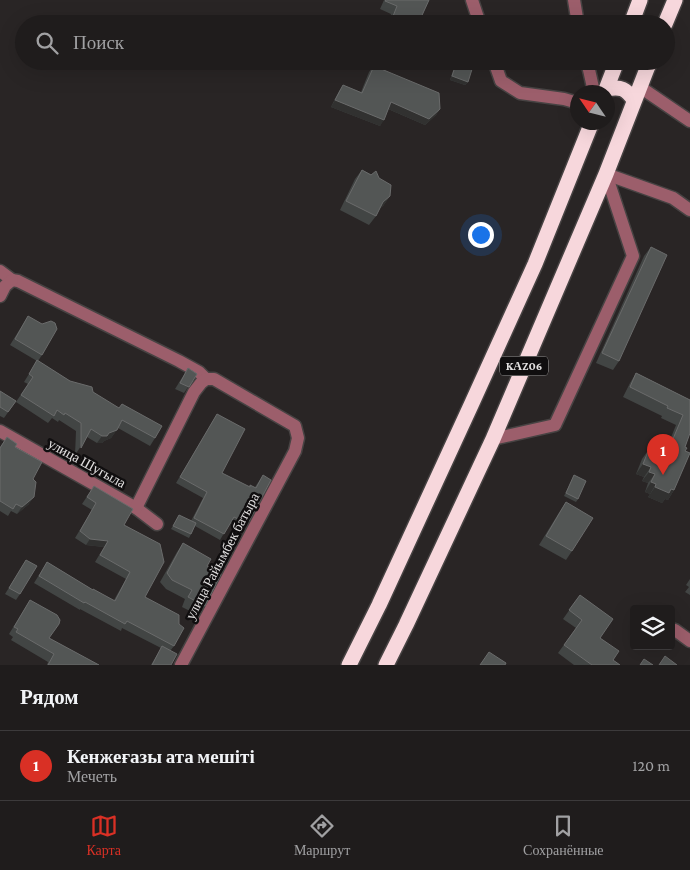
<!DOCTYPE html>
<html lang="ru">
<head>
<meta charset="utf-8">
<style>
	body { margin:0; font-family:"Crimson Pro",serif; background:#2c2929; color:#f1f3f6 }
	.controls { position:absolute; right:15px; bottom:15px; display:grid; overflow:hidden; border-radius:5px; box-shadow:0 5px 20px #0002 }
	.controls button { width:45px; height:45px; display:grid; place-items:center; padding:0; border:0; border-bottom:1px solid #3c3a3b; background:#1f1c1c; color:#f1f3f6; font:25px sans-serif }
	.compass { position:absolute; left:570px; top:85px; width:45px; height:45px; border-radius:50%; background:#1f1c1c; box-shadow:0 5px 20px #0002; rotate:305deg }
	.you { position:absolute; left:480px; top:234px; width:18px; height:18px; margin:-12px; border:4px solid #fff; border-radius:50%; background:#1a73e8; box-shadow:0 0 0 8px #1a73e833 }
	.badge { display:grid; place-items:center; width:32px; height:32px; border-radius:50%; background:#d93025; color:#fff; font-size:16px; font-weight:700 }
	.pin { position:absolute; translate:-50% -41px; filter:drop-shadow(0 1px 2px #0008) }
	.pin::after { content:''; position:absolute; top:26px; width:18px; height:15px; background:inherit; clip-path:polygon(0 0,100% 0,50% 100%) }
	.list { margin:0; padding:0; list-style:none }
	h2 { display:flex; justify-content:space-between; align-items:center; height:65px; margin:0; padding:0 20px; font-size:21px }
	h2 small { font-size:16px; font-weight:400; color:#a1a1a3 }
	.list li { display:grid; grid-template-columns:32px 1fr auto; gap:15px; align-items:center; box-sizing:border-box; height:70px; padding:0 20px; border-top:1px solid #3c3a3b }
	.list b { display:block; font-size:19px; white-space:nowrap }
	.list p { margin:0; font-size:16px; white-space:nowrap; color:#a1a1a3 }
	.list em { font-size:16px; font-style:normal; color:#a1a1a3 }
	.icon { flex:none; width:28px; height:28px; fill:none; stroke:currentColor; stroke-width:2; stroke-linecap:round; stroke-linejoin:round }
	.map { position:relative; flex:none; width:690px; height:665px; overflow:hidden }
	.search { position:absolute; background:#1f1c1c; box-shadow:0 5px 20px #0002; left:15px; right:15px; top:15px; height:55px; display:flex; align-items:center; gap:12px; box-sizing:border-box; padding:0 18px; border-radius:28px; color:#a1a1a3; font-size:19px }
	.sheet { height:135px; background:#1f1c1c }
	nav { display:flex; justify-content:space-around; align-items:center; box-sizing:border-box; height:70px; border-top:1px solid #3c3a3b; background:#1f1c1c; font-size:14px; color:#a1a1a3 }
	nav a { display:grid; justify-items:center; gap:2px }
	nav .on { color:#d93025 }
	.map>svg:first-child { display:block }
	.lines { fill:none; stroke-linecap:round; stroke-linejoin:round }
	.minor-casing { stroke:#474343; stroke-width:15 }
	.highway-casing { stroke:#474343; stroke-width:18 }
	.minor { stroke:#9c5e6b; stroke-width:12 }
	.highway { stroke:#f7d7dc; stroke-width:15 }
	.wall { fill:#424544 }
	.shaded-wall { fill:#313130 }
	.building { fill:#535655; stroke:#6a6b6b }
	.labels { text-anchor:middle; stroke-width:5; stroke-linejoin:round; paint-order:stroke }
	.shield { fill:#100e0f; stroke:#a4a2a2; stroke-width:1 }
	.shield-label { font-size:12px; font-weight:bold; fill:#e3e1e1 }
	.street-label { font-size:14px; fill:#e3e1e1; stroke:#100e0f }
</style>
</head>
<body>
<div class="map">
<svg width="690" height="665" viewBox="0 0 690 665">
	<rect width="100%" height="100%" fill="#292525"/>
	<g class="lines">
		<g class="minor-casing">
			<g id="minor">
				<path d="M472,0l8,24"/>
				<path d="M574,0l4,24"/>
				<path d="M494,61l7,20 19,12 44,6 14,4"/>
				<path d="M587,61l7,31"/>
				<path d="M640,87l50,34"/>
				<path d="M606,174l67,24 17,12"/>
				<path d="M0,271l12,9 6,1 161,80 20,11 7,7"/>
				<path d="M0,296l5,-10 7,-6"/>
				<path d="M0,431l136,77 21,16"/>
				<path d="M493,439l62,-14 78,-169 -27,-82"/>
				<path d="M136,508l58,-116 7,-9 5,-4h8l81,47 3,12 -3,13 -114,214"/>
				<path d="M671,629l4,1 15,11"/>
			</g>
		</g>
		<g class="highway-casing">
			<g id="highway">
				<path d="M631,24l9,-24"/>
				<path d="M665,24l10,-24"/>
				<path d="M607,89c14,-3 19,0 27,11"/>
				<path d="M605,92l12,-31"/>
				<path d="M349,665l30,-60 93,-202 63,-139 57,-142"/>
				<path d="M386,665l20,-40 87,-186 113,-265 44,-113"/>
			</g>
		</g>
		<use href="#minor" class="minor"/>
		<use href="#highway" class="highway"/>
	</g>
	<g class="wall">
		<path d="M384,0h45l-11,24h-30l3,-10 -11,-5z"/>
		<path d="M457,61l11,21 -3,3 -15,-5 5,-16z"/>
		<path d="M374,66l66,43 -4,6 -11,10 -37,-16 -8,17 -49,-19 8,-16 4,-6 18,7 8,-20z"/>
		<path d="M362,170l17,8 11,18 -7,10 -3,2 -4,8 -7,9 -29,-15 15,-31z"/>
		<path d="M651,247l-32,114 -6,9 -17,-7 48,-107z"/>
		<path d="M28,316l14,39 -4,6 32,20 23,11 62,46 -5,8 -32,-18 -7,10 -7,3 -2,2h-5l-10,-6 -12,18 1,-24 -17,-11 -1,2 -6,-4 -4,5 -32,-21 12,-18 -4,-2 13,-21 -27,-16z"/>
		<path d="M188,368l9,6 -13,19 -9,-4z"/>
		<path d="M636,373l54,27 -5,47v4l-11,39 -6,10 -3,-1 -3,4 -14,-6 2,-3 -5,-2 3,-9 -6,-2 2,-4 -8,-3 6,-15 7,-10 6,2 3,-5 4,2 3,-4 3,1 8,-20 -15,-7 1,-2 -39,-19 7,-14z"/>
		<path d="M0,391l16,10 -12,17 -4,-2z"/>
		<path d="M217,414l5,59 27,14h6l8,-12 -14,46 -4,6 -10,-5 -2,2 -3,-1 -10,17 -25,-14 -6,12 -18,-9 8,-14 12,6 12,-23 -27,-15z"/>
		<path d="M7,437l8,10 18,32 -4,25 -12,10 -6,-3 -3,5 -8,-5v-64z"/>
		<path d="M574,475l4,24 -2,3 -12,-6z"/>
		<path d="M94,486l30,39 21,72 29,49 -4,5 1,14h-20l10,-17 -39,-20 -1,3 -41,-22v1l-46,-27 13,-21 46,28 21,10 12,-21 -31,-17 9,-15 -18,-2 -11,-7 17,-28 -10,-6z"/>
		<path d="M566,502l6,49 -6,9 -27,-15 21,-34z"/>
		<path d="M183,543l24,23 -2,40 -7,9 -16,-8 3,-8 -19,-10 -6,-7 17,-30z"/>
		<path d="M26,560l-6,34 -4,6 -11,-6z"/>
		<path d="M690,579v16l-5,-3 4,-5 -3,-2z"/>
		<path d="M580,595l20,43 13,22 7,5h-46l-16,-12 18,-25 -13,-9z"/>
		<path d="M30,600l19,38 50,27h-52l1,-3 -37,-22 2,-3 -4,-3z"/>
	</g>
	<g class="shaded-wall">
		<path d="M395,61h9l-1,3z"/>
		<path d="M452,76l16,6 -3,3 -15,-5z"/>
		<path d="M335,100l49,20 -4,6 -49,-19z"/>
		<path d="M391,102l49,7 -4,6 -11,10 -39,-17z"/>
		<path d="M390,196l-7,10 -6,5 6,-9z"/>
		<path d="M117,430l-6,8 -7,3 -2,2h-5l5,-7z"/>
		<path d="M643,464l8,3 -7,10 -8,-3z"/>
		<path d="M649,472l6,2 -7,9 -6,-2z"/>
		<path d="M651,482l5,2 -6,10 -5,-2z"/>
		<path d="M655,487l16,2 3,1 -6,10 -3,-1 -3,4 -14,-6z"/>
		<path d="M34,497l-5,7 -12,10 5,-7z"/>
		<path d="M90,539l18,2 -4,6 -18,-2z"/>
	</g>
	<g class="building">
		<path d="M386,0h43l-11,24h-28l7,-18 -12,-5z"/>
		<path d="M457,61l16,5 -5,16 -16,-6z"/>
		<path d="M374,66l65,27 1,16 -11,10 -38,-17 -7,18 -49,-20 8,-15 19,8z"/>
		<path d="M362,170l9,5 5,-4 3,7 12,7 -1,11 -7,6 -7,14 -30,-15z"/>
		<path d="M651,247l16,8 -48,106 -17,-8z"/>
		<path d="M28,316l14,8 9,-3 4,2 2,6 -15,26 -27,-16z"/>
		<path d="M37,360l33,21 22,6 1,5 26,16 3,-4 40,22 -7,12 -33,-18 -5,10 -8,3 -2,3h-5l-11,-7 -10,19v-25l-16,-10 -1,2 -7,-5 -3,6 -33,-21 12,-18 -4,-3z"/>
		<path d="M188,368l9,6 -8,13 -9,-4z"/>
		<path d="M636,373l54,27v33l-5,14 2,1 -2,3 5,2 -16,37 -3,-1 -2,4 -14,-6 1,-3 -5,-2 4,-8 -6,-2 2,-5 -8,-3 6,-15 7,3 2,-6 5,3 2,-5 5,2 13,-31 -16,-7 1,-2 -38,-19z"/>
		<path d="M0,391l16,10 -8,11 -8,-5z"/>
		<path d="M217,414l28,15 -23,44 28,14v-2l6,3 7,-13 8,5 -22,41 -10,-5 -1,3 -4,-2 -10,17 -30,-16 13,-26 -27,-15z"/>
		<path d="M7,437l10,7 -2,3 27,15 -9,17 3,3 -2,15 -12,10 -6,-3 -3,5 -13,-8v-53z"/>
		<path d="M574,475l12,6 -8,18 -12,-6z"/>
		<path d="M94,486l39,23 -9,16 36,19 4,18 -19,35 34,18v9l5,4 -10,18 -47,-25 -2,3 -40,-22 -1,1 -45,-27 8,-14 46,28v-1l22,12 15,-29 -30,-17 8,-14 -18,-2 -10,-8 16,-28 -9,-6z"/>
		<path d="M566,502l27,16 -21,33 -26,-15z"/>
		<path d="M179,515l17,8 -5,11 -18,-8z"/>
		<path d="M183,543l28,16 -4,7 14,8 -16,32 -17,-9 4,-7 -20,-10 -5,-7z"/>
		<path d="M26,560l11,6 -17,28 -11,-6z"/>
		<path d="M580,595l33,24 -13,19 19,13 -6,9 7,5h-28l-28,-20 18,-25 -13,-10z"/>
		<path d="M30,600l27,15 3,5 -1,4 -10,14 50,27h-51l6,-11 -38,-22 2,-3 -4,-2z"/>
		<path d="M162,646l15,8 -6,11h-19z"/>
		<path d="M489,652l17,11 -1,2h-25z"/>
		<path d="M665,656l12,9h-18z"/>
		<path d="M644,659l9,6h-13z"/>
	</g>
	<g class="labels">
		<rect class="shield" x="500" y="356.5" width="48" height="19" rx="4"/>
		<g class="shield-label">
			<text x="524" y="370">KАZ06</text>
		</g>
		<g class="street-label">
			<text transform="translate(87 463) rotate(29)" y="5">улица Шугыла</text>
			<text transform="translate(222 556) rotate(-62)" y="5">улица Райымбек батыра</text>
		</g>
	</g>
</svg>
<div class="controls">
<button><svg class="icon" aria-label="layers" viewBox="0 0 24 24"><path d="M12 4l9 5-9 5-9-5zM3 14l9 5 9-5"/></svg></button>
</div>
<svg class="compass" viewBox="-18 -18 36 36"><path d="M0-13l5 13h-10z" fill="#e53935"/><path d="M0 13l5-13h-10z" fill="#a1a1a3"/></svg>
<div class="you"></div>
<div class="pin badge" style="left:663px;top:475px">1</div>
<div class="search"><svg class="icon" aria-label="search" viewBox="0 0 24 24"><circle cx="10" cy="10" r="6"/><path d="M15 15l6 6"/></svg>Поиск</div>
</div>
<section class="sheet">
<h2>Рядом<small></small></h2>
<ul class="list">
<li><span class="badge">1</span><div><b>Кенжеғазы ата мешіті</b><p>Мечеть</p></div><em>120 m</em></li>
</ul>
</section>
<nav>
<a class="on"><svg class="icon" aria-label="map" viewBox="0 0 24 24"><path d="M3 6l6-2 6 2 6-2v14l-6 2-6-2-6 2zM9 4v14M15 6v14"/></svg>Карта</a>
<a><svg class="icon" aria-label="directions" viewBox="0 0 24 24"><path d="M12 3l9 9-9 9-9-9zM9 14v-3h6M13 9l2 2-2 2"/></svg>Маршрут</a>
<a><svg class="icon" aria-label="saved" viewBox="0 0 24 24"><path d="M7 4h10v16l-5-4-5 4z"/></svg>Сохранённые</a>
</nav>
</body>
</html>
